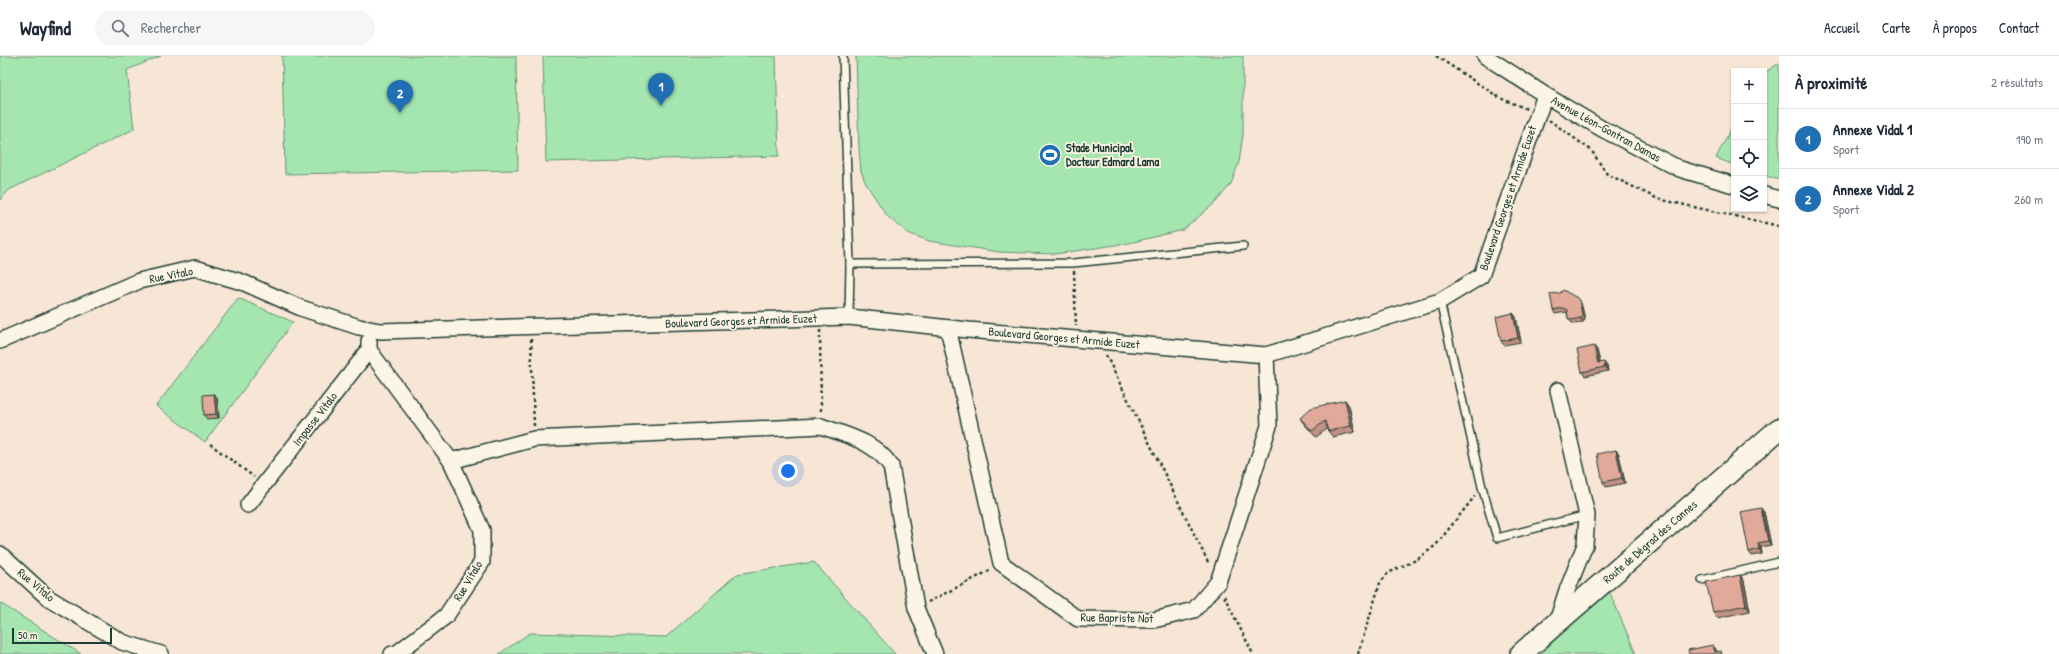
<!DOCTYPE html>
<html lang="fr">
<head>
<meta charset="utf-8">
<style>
	body { margin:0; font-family:"Patrick Hand",sans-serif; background:#f6f6f7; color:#1f2937 }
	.controls { position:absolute; right:12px; top:12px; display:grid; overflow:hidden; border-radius:0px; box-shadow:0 1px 3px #0004 }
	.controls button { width:36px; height:36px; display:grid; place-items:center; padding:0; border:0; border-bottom:1px solid #e0e1e3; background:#fff; color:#1f2937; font:20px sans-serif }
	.scale { position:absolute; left:12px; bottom:10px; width:100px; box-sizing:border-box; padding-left:4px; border:2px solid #1f3d34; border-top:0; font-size:11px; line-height:14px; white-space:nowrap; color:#1f3d34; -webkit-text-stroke:3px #fcf5e5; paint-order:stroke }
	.you { position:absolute; left:788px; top:415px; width:14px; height:14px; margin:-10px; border:3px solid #fff; border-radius:50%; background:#1a73e8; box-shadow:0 0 0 6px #1a73e833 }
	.badge { display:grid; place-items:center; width:26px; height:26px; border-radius:50%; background:#1f6fb2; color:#fff; font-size:13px; font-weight:700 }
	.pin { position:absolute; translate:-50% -33px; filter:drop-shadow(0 1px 2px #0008) }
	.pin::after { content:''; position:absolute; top:21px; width:14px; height:12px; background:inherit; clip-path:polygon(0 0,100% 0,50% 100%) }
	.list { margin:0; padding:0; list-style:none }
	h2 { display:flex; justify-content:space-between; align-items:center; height:52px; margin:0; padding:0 16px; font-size:17px }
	h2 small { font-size:13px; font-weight:400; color:#747a83 }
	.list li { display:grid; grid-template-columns:26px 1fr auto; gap:12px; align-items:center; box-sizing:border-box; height:60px; padding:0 16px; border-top:1px solid #e0e1e3 }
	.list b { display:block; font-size:15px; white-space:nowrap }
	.list p { margin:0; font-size:13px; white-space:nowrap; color:#747a83 }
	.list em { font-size:13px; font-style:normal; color:#747a83 }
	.icon { flex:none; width:22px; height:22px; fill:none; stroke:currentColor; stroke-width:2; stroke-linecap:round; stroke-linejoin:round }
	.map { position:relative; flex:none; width:1779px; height:598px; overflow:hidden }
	header { display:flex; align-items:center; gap:24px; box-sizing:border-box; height:56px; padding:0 20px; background:#fff; border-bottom:1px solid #e0e1e3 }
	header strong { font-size:19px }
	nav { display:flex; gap:22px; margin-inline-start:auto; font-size:14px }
	.search { width:280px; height:36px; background:#f6f6f7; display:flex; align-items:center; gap:10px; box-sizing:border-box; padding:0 14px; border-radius:22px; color:#747a83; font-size:15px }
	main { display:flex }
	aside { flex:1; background:#fff }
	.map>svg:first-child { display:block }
	.green { fill:#a5e6b0; stroke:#629272 }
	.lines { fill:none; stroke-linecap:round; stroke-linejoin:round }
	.lane-casing { stroke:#1f3d34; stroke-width:10 }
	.street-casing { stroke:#1f3d34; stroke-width:18 }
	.secondary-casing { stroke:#1f3d34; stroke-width:24 }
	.path { stroke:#1f3d34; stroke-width:2.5; stroke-dasharray:3 3; stroke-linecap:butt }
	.lane { stroke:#fcf5e5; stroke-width:7 }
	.street { stroke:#fcf5e5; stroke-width:15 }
	.secondary { stroke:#fcf5e5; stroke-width:21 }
	.wall { fill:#c29184; stroke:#1f3d34 }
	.shaded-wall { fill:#9e766c; stroke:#1f3d34 }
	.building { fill:#e1a99a; stroke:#1f3d34 }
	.labels { text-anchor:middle; stroke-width:3.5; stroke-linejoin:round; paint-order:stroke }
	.street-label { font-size:12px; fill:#1f3d34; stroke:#fcf5e5 }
	.poi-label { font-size:12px; font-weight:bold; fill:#1f3d34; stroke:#fcf5e5; text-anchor:start }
</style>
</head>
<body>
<header>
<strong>Wayfind</strong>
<div class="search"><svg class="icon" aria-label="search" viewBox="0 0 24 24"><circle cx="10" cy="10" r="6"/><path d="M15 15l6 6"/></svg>Rechercher</div>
<nav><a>Accueil</a><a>Carte</a><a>À propos</a><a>Contact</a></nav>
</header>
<main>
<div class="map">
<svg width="1779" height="598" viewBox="0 0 1779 598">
	<rect width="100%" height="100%" fill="#f7e6d6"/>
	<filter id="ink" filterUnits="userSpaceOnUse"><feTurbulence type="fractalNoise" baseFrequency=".025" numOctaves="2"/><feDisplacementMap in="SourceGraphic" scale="8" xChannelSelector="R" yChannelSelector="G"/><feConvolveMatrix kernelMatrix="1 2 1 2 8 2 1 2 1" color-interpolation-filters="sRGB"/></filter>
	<g filter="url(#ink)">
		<g class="green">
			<path d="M0,0h161l-34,14 7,59 -125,61 -9,10z"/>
			<path d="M282,0h234l2,114 -233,4z"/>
			<path d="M543,0h233l3,100 -233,6z"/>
			<path d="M856,0h387v78l-4,28 -8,22 -15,18 -33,28 -54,13 -74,11 -56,-2 -70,-11 -21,-8 -21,-17 -21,-32 -5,-13 -2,-23z"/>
			<path d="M1779,7v117l-15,-5v-102z"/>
			<path d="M1734,67v42l-18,-7z"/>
			<path d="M238,242l55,24 -88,120 -49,-36z"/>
			<path d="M814,506l81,92h-396l31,-21 136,4 71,-63z"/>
			<path d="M1607,530l29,68h-95z"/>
			<path d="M0,547l81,51h-81z"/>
		</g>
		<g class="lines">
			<g class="lane-casing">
				<g id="lane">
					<path d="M843,0l7,208 -1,53"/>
					<path d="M850,208l223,-1 170,-17"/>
					<path d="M1440,245l42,186 15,51 90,-23"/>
					<path d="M1702,524l77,-18"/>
				</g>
			</g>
			<g class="street-casing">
				<g id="street">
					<path d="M1485,0l60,39 59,35 76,39 54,16"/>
					<path d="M1764,139l15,4"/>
					<path d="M948,272l53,235 77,56 76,1 40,-10 24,-28 51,-156 -3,-71"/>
					<path d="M0,285l139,-60 56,-13 47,14 59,26 58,19 21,4 469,-14 119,13 298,25 174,-54 41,-25 64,-181"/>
					<path d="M369,294l82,111 31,69v32l-36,54 -49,37 -5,1"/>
					<path d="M451,405l83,-22 287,-13c27,10 53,15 70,40l25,142 19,46"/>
					<path d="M248,449l121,-155v-9"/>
					<path d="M0,498l47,43 75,45 39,12"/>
					<path d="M1557,566l9,-29 19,-48 2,-30 -29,-125"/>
				</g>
			</g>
			<g class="secondary-casing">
				<path id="secondary" d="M1521,598l258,-225"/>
			</g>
			<g class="path">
				<path d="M1436,0l64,42 27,11"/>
				<path d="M1549,64l42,30 16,24 51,25 121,27"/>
				<path d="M1074,215l2,55"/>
				<path d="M820,274l1,83"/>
				<path d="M531,283l3,87"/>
				<path d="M1106,299l103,209"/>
				<path d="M210,388l44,33"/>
				<path d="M1224,540l29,58"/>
				<path d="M928,546l63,-32"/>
				<path d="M1358,598l22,-71 8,-10 30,-14 18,-14 39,-49"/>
			</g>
			<use href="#lane" class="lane"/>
			<use href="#street" class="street"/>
			<use href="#secondary" class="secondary"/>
		</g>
		<g class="wall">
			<path d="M1581,247l4,16 -2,3 -8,2 -4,-2 -3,-4 -1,-5 -1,-1 -11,2 -2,-4z"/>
			<path d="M1513,257l3,4 5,25 -17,3 -3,-4z"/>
			<path d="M1597,294l3,13 7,3 1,5 -23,5 -3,-4z"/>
			<path d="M217,342l2,20 -12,1 -3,-4z"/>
			<path d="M1345,344l4,6 6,26 -22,5 -5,-6 -1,-2 -11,8 -12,-13 -4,-6z"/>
			<path d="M1616,394l3,4 6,29 -19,4 -3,-5z"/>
			<path d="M1764,456l7,33 -10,2 1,7 -10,2 -3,-4z"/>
			<path d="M1740,519l4,6 6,30 -33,7 -4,-6z"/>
		</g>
		<g class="shaded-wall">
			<path d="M1579,243l2,4 4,16 -2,3 -3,-4z"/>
			<path d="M1513,257l3,4 5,25 -3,-4z"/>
			<path d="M1594,290l3,4 4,17 -3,-4z"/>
			<path d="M1604,306l3,4 1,5 -3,-4z"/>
			<path d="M214,338l3,4 2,20 -3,-4z"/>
			<path d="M1345,344l4,6 6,26 -4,-6z"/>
			<path d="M1616,394l3,4 6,29 -3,-5z"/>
			<path d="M1761,452l3,4 7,33 -3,-4z"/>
			<path d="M1758,487l3,4 1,7 -3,-5z"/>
			<path d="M1740,519l4,6 6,30 -4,-6z"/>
			<path d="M1713,589l4,6 1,3 -3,-2z"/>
		</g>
		<g class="building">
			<path d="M1563,234l16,9 3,16 -2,3 -8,2 -4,-2 -1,-8 -4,-2 -10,2 -3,-16 10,-1z"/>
			<path d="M1513,257l5,25 -17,3 -5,-24z"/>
			<path d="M1594,290l4,17 6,-1 1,5 -23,5 -5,-22z"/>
			<path d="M214,338l2,20 -12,1 -1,-20z"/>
			<path d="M1345,344l6,26 -23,5 -3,-10 -13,10 -12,-13 11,-10z"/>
			<path d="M1616,394l6,28 -19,4 -6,-28z"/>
			<path d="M1761,452l7,33 -10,2 1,6 -10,3 -8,-40z"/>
			<path d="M1740,519l6,30 -33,7 -7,-30z"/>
			<path d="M1713,589l2,7 6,-1 1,3h-33l-1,-4z"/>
		</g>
	</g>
	<defs>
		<g id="stadium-disc" transform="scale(1.15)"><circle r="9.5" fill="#1f6fb2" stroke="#fcf5e5"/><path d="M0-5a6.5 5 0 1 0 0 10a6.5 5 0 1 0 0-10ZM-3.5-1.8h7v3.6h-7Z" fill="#fff"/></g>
	</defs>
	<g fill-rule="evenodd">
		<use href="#stadium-disc" x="1050" y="99"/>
	</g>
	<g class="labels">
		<g class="street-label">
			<text transform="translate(1606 73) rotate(29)" y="4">Avenue Léon-Gontran Damas</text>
			<text transform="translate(1508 142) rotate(-71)" y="4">Boulevard Georges et Armide Euzet</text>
			<text transform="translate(171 219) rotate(-11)" y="4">Rue Vitalo</text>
			<text transform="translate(741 265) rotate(-2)" y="4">Boulevard Georges et Armide Euzet</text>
			<text transform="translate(1064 282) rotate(5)" y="4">Boulevard Georges et Armide Euzet</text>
			<text transform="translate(315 363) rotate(-52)" y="4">Impasse Vitalo</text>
			<text transform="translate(1650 486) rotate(-41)" y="4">Route de Dégrad des Cannes</text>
			<text transform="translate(468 525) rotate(-59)" y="4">Rue Vitalo</text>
			<text transform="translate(36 529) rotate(40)" y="4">Rue Vitalo</text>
			<text transform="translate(1117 562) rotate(1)" y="4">Rue Bapriste Not</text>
		</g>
		<g class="poi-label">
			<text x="1066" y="96">Stade Municipal<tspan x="1066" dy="14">Docteur Edmard Lama</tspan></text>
		</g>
	</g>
</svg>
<div class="controls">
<button>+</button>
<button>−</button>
<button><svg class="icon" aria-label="locate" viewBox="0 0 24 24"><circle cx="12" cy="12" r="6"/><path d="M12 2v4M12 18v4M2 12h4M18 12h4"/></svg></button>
<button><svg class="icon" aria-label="layers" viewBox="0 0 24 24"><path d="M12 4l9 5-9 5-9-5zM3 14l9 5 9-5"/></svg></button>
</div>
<div class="scale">50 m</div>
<div class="you"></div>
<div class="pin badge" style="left:661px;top:50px">1</div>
<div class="pin badge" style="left:400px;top:57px">2</div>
</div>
<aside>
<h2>À proximité<small>2 résultats</small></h2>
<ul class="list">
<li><span class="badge">1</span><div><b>Annexe Vidal 1</b><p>Sport</p></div><em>190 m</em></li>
<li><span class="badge">2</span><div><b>Annexe Vidal 2</b><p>Sport</p></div><em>260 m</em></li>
</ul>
</aside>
</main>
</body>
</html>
